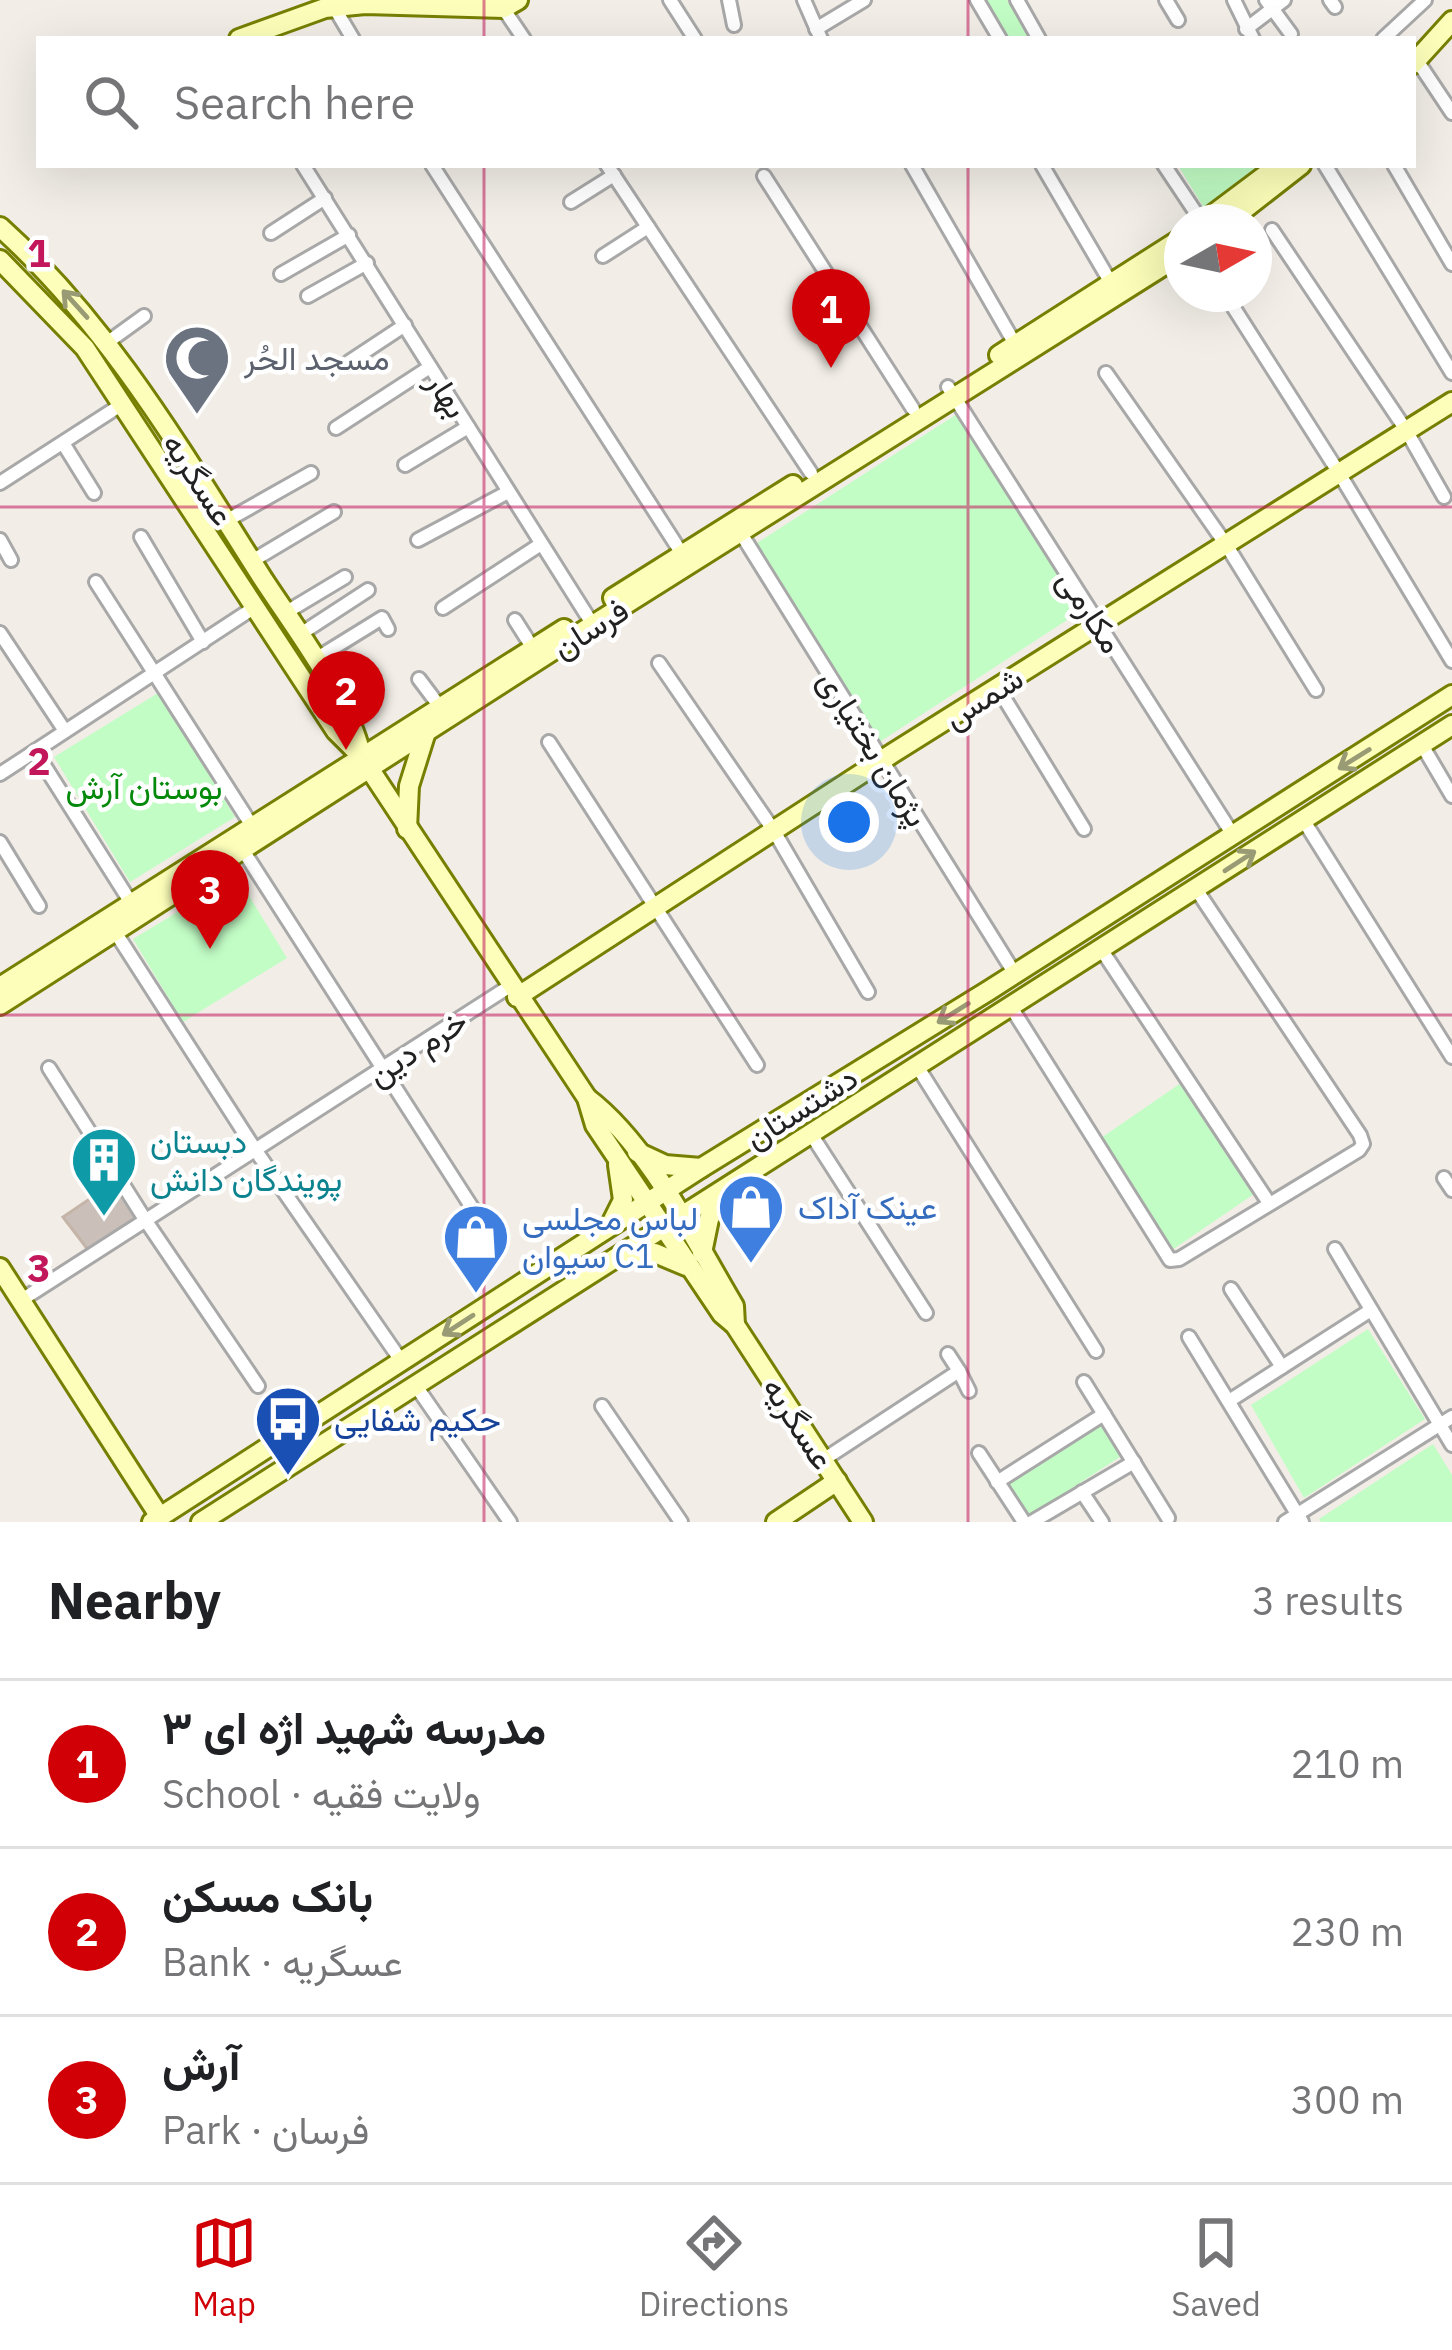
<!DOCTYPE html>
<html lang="en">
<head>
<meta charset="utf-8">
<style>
	body { margin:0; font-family:"IBM Plex Sans",Vazirmatn,sans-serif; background:#f6f6f6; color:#202124 }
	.compass { position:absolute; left:1164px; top:204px; width:108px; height:108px; border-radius:50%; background:#fff; box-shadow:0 12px 48px #0002; rotate:81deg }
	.you { position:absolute; left:849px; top:822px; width:42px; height:42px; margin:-30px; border:9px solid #fff; border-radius:50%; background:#1a73e8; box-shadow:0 0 0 18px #1a73e833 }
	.badge { display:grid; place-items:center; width:78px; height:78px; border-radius:50%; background:#d10007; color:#fff; font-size:39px; font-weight:700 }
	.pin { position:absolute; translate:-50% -99px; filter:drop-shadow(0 3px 6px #0008) }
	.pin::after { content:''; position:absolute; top:63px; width:42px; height:36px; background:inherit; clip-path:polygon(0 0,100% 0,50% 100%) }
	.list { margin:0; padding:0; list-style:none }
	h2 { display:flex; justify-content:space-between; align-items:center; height:156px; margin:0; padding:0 48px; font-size:51px }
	h2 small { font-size:39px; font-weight:400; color:#757577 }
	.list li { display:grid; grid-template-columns:78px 1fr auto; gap:36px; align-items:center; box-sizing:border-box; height:168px; padding:0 48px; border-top:3px solid #e0e0e0 }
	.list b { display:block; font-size:45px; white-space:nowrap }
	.list p { margin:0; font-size:39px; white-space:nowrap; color:#757577 }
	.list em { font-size:39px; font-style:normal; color:#757577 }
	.icon { flex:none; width:66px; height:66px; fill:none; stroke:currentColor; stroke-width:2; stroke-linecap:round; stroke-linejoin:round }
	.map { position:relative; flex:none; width:1452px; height:1522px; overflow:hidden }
	.search { position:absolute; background:#fff; box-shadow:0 12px 48px #0002; left:36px; right:36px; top:36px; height:132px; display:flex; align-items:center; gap:30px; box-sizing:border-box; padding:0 42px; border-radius:0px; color:#757577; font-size:45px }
	.sheet { height:660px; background:#fff }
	nav { display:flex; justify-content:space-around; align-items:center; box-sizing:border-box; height:168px; border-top:3px solid #e0e0e0; background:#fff; font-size:33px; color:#757577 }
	nav a { display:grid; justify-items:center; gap:6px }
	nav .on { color:#d10007 }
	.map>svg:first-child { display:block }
	.park { fill:#c2fdc5 }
	.building { fill:#cac0b9; stroke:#c5b4a8; stroke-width:3 }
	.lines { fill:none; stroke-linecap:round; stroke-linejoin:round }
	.street-casing { stroke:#a8a8a8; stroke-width:18 }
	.secondary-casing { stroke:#767f00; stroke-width:24 }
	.street { stroke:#fff; stroke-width:12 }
	.secondary { stroke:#fcfeb9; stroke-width:18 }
	.oneway { stroke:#999b75 }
	.grid { fill:none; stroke:#c2185b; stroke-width:3; stroke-opacity:0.55 }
	.labels { text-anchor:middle; stroke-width:9; stroke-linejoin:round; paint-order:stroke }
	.worship-label { font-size:33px; fill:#5b616d; stroke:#fff; text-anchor:start }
	.street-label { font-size:33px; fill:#212121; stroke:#fff }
	.park-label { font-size:33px; fill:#04890b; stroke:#fff }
	.culture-label { font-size:33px; fill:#0d838f; stroke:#fff; text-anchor:start }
	.shop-label { font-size:33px; fill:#366cbe; stroke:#fff; text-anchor:start }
	.transit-label { font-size:33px; fill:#164399; stroke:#fff; text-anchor:start }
	.grid-label { font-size:39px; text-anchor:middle; font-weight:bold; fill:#c2185b; stroke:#fff; stroke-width:9; stroke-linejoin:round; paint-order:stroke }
</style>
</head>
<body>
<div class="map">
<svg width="1452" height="1522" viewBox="0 0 1452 1522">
	<rect width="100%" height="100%" fill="#f2eee7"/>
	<g class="park">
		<path d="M986,0h21l24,39h-21z"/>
		<path d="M1178,165h75l2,3 -51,40z"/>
		<path d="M957,414l124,197 -203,132 -124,-198z"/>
		<path d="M158,693l77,124 -105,65 -76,-125z"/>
		<path d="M237,876l50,82 -104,64 -50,-83z"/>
		<path d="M1181,1083l73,111 -82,56 -71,-112z"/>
		<path d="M1368,1329l57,90 -121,79 -53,-93z"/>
		<path d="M1104,1420l19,35 -94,61 -23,-34z"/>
		<path d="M1433,1444l19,31v47h-131l-2,-3z"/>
	</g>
	<path class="building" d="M119,1179l27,42 -54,34 -29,-38z"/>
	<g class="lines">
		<g class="street-casing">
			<g id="street">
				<path d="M670,0l25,39"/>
				<path d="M729,0l5,25"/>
				<path d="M804,0l17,39"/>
				<path d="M977,0l23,39"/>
				<path d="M1017,0l22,39"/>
				<path d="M1166,0l12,20"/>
				<path d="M1234,0l19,39"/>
				<path d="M1266,0l25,34"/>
				<path d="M1330,0l5,7"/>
				<path d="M501,5l23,34"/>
				<path d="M334,7l19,32"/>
				<path d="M816,29l48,-29"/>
				<path d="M1246,29l38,-29"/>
				<path d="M1383,39l42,-39"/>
				<path d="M1414,56l38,57"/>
				<path d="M303,165l290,460"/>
				<path d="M432,165l254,395"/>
				<path d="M607,165l204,308"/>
				<path d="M912,165l103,179"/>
				<path d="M1042,165l69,118"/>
				<path d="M1164,165l38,57"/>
				<path d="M1325,165l127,208"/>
				<path d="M1394,165l58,99"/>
				<path d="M764,176l149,233"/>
				<path d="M571,202l43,-27"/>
				<path d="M1272,230l134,200 38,67"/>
				<path d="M271,233l54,-35"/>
				<path d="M603,256l45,-29"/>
				<path d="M281,274l68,-39"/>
				<path d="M1225,294l114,179 113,188"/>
				<path d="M308,296l59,-33"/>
				<path d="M108,342l36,-26"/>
				<path d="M349,362l56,-37"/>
				<path d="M1106,373l121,173 89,144"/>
				<path d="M948,387l285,448"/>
				<path d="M336,428l94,-61"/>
				<path d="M63,443l31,50"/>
				<path d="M405,465l63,-38"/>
				<path d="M0,483l124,-80"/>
				<path d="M226,521l85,-48"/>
				<path d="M737,527l278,447"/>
				<path d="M141,537l62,105"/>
				<path d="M0,540l11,20"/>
				<path d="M418,540l90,-48"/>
				<path d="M252,561l82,-49"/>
				<path d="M96,582l158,247"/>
				<path d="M443,608l98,-64"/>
				<path d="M285,613l60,-36"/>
				<path d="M515,620l21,33"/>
				<path d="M0,633l65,98"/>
				<path d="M299,635l69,-45"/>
				<path d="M314,660l68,-42 6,11"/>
				<path d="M659,663l115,168 94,161"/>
				<path d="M419,679l21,28"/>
				<path d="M998,688l86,141"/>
				<path d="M549,742l208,323"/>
				<path d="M1422,745l30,51"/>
				<path d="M35,751l98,155"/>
				<path d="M0,774l255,-167"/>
				<path d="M1304,821l148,236"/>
				<path d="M0,842l39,64"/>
				<path d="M239,844l241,376"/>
				<path d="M112,927l144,224 146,211"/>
				<path d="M1101,949l168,254"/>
				<path d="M1011,1007l159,253 9,-1 180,-109 4,-6 -3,-9 -164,-246"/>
				<path d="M917,1066l179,285"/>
				<path d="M49,1068l97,153 112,165"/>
				<path d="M811,1134l115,179"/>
				<path d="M1444,1178l8,12"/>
				<path d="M1335,1249l117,196"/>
				<path d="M1231,1289l51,78"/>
				<path d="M20,1301l490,-315"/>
				<path d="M1189,1337l113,185"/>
				<path d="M948,1354l11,17"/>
				<path d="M1084,1382l84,136"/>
				<path d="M416,1386l94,136"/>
				<path d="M1229,1401l142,-91"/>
				<path d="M602,1406l79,116"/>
				<path d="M979,1453l45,69"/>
				<path d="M823,1460l136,-89 10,20"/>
				<path d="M997,1482l107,-68"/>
				<path d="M1082,1492l20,30"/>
				<path d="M1032,1522l102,-60"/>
				<path d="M1285,1522l167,-105"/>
			</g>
		</g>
		<g class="secondary-casing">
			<g id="secondary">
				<path d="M239,39l86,-31 40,-4 139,4 14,-8"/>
				<path d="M1413,64l39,-43"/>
				<path d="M1203,222l76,-57"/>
				<path d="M1228,222l73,-57"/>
				<path d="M0,227c110,99 184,228 263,352 34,52 83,115 98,175"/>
				<path d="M0,260l85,88 251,383 25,25 226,342 8,27 127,189 13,11 128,197"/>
				<path d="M999,355l183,-117"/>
				<path d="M613,598l180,-113"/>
				<path d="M407,829l2,-43 16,-51"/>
				<path d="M0,987l564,-358"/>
				<path d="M517,997l376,-244 559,-351"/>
				<path d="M0,1005l588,-377 594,-374"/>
				<path d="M587,1098c62,47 107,141 147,208l1,19"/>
				<path d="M637,1152l28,13 36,3"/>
				<path d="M611,1224l12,-24 -5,-35"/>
				<path d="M626,1253h29l31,13"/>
				<path d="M702,1253l7,-34 15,-29"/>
				<path d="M0,1268l160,249"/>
				<path d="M152,1522l549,-354 287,-177 464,-296"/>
				<path d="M201,1522l1251,-797"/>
				<path d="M776,1522l61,-41"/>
			</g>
		</g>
		<use href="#street" class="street"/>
		<use href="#secondary" class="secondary"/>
	</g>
	<defs><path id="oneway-shaft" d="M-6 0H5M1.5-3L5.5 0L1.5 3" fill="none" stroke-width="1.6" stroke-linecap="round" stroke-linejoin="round" transform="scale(3)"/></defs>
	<g class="oneway">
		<use href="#oneway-shaft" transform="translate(75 304) rotate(-132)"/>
		<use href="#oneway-shaft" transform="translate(1354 759) rotate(148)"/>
		<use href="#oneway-shaft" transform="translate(1240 861) rotate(-33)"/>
		<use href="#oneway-shaft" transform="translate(953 1013) rotate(148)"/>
		<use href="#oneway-shaft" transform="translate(458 1325) rotate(147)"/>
	</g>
	<path class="grid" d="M484,0v39M968,0v39M484,165v1357M968,165v1357M0,507h1452M0,1015h1452"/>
	<defs>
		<g id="mosque-pin" transform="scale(3.45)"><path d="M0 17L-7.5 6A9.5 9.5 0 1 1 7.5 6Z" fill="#6b7280" stroke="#fff"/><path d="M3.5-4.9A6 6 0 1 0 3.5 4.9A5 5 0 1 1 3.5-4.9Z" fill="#fff"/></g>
		<g id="building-pin" transform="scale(3.45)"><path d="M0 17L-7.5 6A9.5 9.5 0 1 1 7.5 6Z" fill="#0f9aa8" stroke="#fff"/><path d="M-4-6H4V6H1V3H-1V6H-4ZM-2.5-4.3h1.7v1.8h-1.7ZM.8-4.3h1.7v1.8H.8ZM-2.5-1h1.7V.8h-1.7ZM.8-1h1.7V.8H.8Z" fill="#fff"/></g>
		<g id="shop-pin" transform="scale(3.45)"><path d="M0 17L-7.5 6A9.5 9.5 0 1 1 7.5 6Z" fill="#3f7fe0" stroke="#fff"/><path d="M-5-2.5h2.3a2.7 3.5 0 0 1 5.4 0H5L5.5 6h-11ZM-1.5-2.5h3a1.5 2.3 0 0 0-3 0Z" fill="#fff"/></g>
		<g id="bus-pin" transform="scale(3.45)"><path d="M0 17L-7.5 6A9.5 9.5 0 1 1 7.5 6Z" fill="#1a4fb4" stroke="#fff"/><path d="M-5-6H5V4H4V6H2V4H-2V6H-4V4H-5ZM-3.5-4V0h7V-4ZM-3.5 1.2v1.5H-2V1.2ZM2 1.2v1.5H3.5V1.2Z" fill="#fff"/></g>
	</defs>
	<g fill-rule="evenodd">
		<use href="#mosque-pin" x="197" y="358"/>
		<use href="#building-pin" x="104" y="1160"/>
		<use href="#shop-pin" x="751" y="1207"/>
		<use href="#shop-pin" x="476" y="1237"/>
		<use href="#bus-pin" x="288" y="1419"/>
	</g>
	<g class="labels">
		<g class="worship-label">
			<text x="244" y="370">مسجد الحُر</text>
		</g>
		<g class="street-label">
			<text transform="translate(448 395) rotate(58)" y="12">بهار</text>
			<text transform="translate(199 479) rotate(57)" y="12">عسگریه</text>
			<text transform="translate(1091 611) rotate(57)" y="12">مکارمی</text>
			<text transform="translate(590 628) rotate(-32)" y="12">فرسان</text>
			<text transform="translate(983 697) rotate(-32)" y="12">شمس</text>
			<text transform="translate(874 748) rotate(58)" y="12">پژمان بختیاری</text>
			<text transform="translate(417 1047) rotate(-33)" y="12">خرم دین</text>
			<text transform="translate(801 1107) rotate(-32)" y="12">دشتستان</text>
			<text transform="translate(799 1423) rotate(57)" y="12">عسگریه</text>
		</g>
		<g class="park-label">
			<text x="144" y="799">بوستان آرش</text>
		</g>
		<g class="culture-label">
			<text x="150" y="1153">دبستان<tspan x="150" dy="38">پویندگان دانش</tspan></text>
		</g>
		<g class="shop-label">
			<text x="798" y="1219">عینک آداک</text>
			<text x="522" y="1230">لباس مجلسی<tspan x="522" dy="38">سیوان C1</tspan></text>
		</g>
		<g class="transit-label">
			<text x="334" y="1431">حکیم شفایی</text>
		</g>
	</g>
	<g class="grid-label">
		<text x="39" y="267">1</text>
		<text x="39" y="775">2</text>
		<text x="39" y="1282">3</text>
	</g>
</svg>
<svg class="compass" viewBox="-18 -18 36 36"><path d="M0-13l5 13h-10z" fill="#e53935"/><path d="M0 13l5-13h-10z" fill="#757577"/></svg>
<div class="you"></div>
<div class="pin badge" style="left:831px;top:368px">1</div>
<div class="pin badge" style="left:346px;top:750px">2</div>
<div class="pin badge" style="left:210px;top:949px">3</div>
<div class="search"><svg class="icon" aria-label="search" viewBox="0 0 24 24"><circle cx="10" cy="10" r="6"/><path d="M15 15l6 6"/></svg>Search here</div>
</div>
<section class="sheet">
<h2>Nearby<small>3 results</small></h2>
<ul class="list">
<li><span class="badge">1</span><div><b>مدرسه شهید اژه ای ۳</b><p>School · ولایت فقیه</p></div><em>210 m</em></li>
<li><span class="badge">2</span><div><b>بانک مسکن</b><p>Bank · عسگریه</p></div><em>230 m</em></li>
<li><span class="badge">3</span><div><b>آرش</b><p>Park · فرسان</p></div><em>300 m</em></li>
</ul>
</section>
<nav>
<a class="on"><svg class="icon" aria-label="map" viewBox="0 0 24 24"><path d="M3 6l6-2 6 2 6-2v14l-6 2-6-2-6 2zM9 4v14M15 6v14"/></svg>Map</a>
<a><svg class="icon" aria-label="directions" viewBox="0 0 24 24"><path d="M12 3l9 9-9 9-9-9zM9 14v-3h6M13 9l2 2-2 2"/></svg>Directions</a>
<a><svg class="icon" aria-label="saved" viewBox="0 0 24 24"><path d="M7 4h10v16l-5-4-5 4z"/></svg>Saved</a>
</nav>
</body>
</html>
